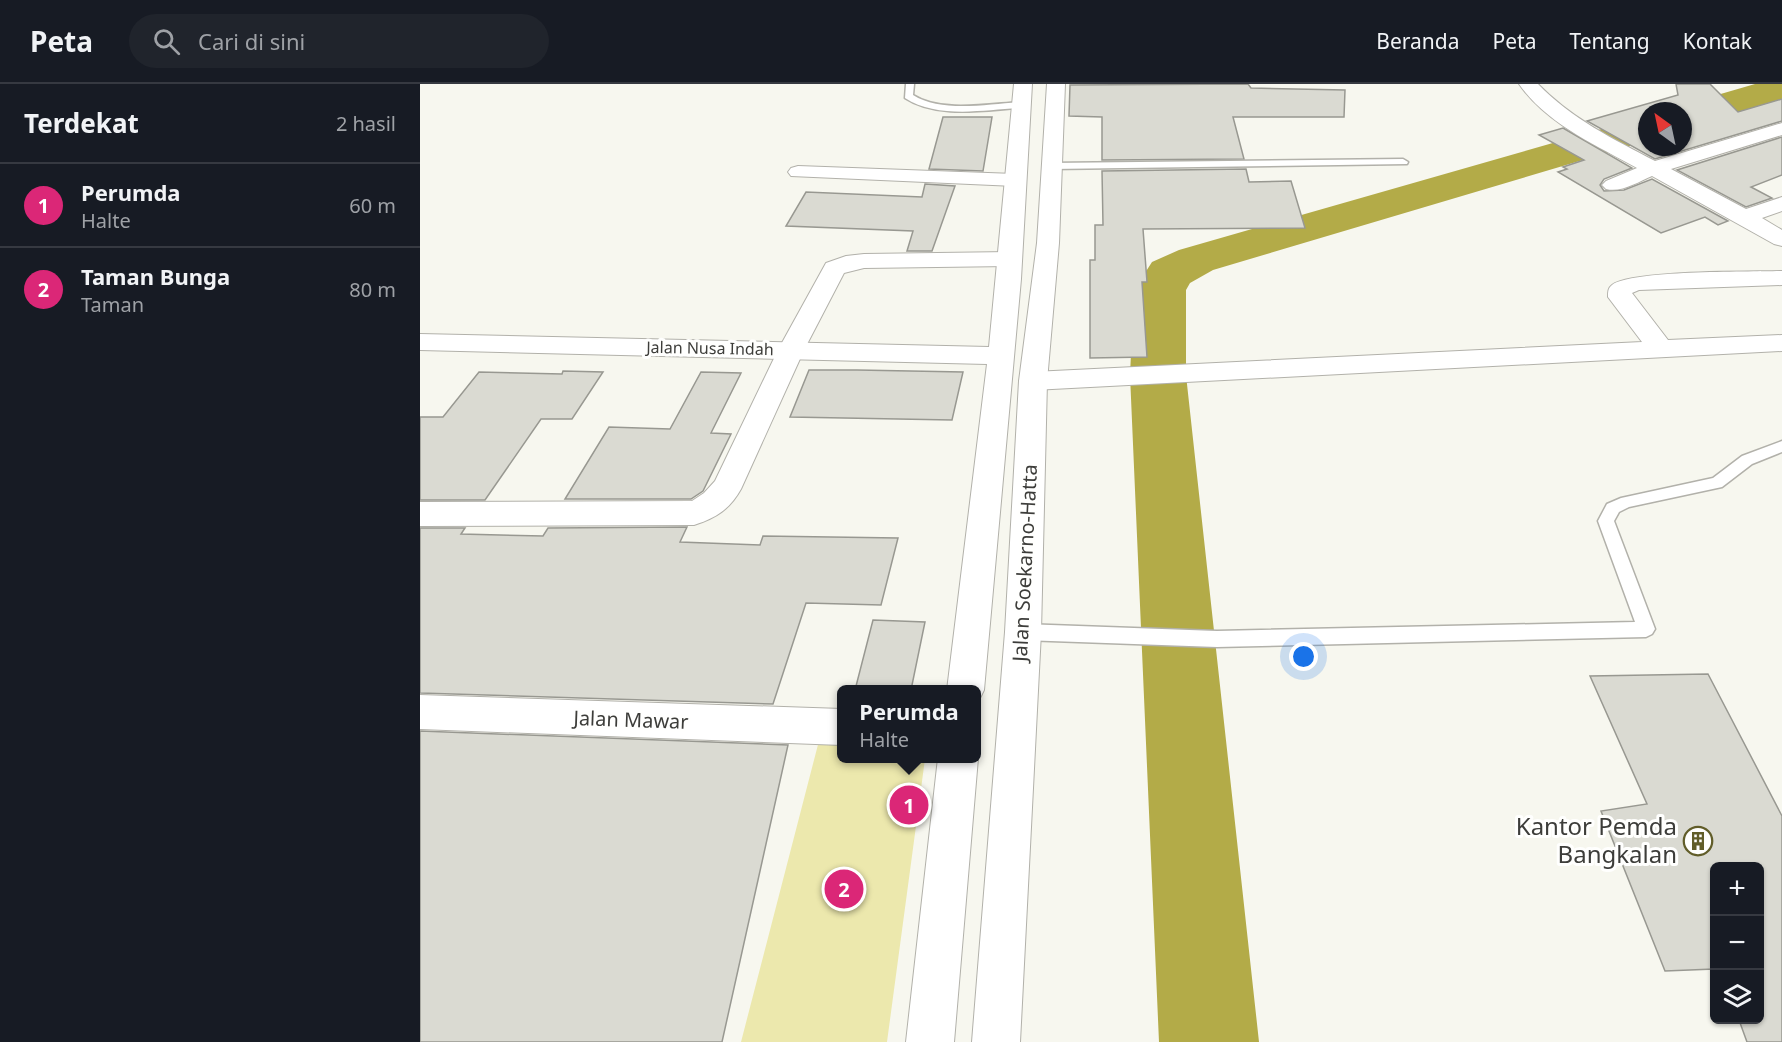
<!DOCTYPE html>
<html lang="id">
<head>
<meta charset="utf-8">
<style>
	body { margin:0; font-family:"Noto Sans",sans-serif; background:#20242c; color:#f1f3f6 }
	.controls { position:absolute; right:18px; bottom:18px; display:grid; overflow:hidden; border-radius:9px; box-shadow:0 2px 4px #0004 }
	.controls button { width:54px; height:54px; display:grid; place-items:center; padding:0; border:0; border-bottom:2px solid #363941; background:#171b24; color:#f1f3f6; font:30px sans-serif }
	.compass { position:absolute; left:1218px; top:18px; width:54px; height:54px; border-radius:50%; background:#171b24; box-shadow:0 2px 4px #0004; rotate:327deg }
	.you { position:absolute; left:884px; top:573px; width:21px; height:21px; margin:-15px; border:4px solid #fff; border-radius:50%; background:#1a73e8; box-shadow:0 0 0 9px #1a73e833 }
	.badge { display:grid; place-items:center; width:39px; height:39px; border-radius:50%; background:#db2777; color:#fff; font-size:20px; font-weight:700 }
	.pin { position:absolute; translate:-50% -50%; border:3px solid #fff; box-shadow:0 2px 6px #0006 }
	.popup { position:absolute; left:417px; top:601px; width:144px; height:78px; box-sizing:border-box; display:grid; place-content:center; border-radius:9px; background:#171b24; filter:drop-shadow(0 2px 4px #0005); font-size:20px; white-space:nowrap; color:#9ea1a6 }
	.popup b { font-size:22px; color:#f1f3f6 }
	.popup::after { content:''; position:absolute; left:50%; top:100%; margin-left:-12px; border:12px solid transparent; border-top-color:#171b24 }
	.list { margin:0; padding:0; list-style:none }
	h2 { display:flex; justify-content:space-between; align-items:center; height:78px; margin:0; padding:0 24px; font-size:26px }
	h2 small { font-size:20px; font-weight:400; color:#9ea1a6 }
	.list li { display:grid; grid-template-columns:39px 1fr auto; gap:18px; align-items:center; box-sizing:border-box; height:84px; padding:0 24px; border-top:2px solid #363941 }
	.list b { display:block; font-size:22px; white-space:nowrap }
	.list p { margin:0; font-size:20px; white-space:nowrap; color:#9ea1a6 }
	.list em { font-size:20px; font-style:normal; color:#9ea1a6 }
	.icon { flex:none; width:33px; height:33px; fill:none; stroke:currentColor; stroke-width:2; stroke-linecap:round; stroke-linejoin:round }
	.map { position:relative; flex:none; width:1362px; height:958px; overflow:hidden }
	header { display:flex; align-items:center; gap:36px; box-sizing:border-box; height:84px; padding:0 30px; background:#171b24; border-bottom:2px solid #363941 }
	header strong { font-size:28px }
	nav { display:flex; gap:33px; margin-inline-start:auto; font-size:21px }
	.search { width:420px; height:54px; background:#20242c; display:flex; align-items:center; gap:15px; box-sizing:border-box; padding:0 21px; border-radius:33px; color:#9ea1a6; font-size:22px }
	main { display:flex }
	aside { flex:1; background:#171b24 }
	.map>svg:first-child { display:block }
	.green { fill:#ece8ad }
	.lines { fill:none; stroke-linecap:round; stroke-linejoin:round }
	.river { fill:#b3ab48; fill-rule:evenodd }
	.building { fill:#dadad2; stroke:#989891; stroke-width:1.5; fill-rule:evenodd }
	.lane-casing { stroke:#b2b1aa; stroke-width:3 }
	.street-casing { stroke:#b2b1aa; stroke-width:2 }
	.secondary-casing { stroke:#b2b1aa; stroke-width:2 }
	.lane { fill:#fff; fill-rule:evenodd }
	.street { fill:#fff; fill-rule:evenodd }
	.secondary { fill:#fff; fill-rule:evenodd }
	.labels { text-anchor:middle; stroke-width:6; stroke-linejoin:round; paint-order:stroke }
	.far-street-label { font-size:16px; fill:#3d3d3a; stroke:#fffffe }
	.street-label { font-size:20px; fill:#3d3d3a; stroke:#fffffe }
	.near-poi-label { font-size:24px; fill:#3d3d3a; stroke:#fffffe; text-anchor:end }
</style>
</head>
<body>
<header>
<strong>Peta</strong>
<div class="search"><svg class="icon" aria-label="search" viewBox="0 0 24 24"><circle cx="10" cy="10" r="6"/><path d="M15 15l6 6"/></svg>Cari di sini</div>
<nav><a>Beranda</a><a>Peta</a><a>Tentang</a><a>Kontak</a></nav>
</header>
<main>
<aside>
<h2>Terdekat<small>2 hasil</small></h2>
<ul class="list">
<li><span class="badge">1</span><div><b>Perumda</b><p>Halte</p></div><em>60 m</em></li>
<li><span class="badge">2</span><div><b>Taman Bunga</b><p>Taman</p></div><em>80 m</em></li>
</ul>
</aside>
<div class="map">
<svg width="1362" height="958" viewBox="0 0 1362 958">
	<rect width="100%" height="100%" fill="#f7f7ef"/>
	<path class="green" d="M401,649l20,1 1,24 83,1 -38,283h-146z"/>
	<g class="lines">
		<g class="river">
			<path d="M1335,0h27v16l-99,29v-18h-16l2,-2z"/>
			<path d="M1227,32v25l-434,129 -23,13 -4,7v85l73,667h-100l-29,-667 4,-85 18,-28 27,-12z"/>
		</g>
	</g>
	<g class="building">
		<path d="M828,0l3,4 94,2 -1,27h-111l11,42 -142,1v-43l-33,-1 1,-31z"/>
		<path d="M1256,0h34l28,28 44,-13v22l-127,38 -68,-38 91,-26zM1227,27h36v36h-36z"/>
		<path d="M523,33h49l-9,54 -54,-2z"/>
		<path d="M1143,44l69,40 -28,11 -4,6 4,6 20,-1 28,-11 76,42 -10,4 -13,-8 -44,16 -103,-61 9,-3 -4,-2 21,-7 -45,-25z"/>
		<path d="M1362,53v38l-31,12 21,11 -26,9 -69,-37z"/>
		<path d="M826,85l3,13 42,-1 14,47 -162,1 4,53h-5l5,75 -57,1v-98h5v-35h8l-1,-54z"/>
		<path d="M505,100l30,2 -23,65h-25l6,-20 -127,-5 20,-34 116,5z"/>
		<path d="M389,286h48l106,2 -11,48 -162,-3z"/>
		<path d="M143,287l40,1 -31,47h-31l-56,81h-65v-83h23l36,-45 83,2z"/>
		<path d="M281,288l40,1 -30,60 20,1 -28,57 -12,8h-126l44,-72 61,2z"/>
		<path d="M267,443l-7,15 80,3 3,-9 135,2 -17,67 -75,-2 -33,101 -353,-11v-165h45l-4,6 82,2 5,-8z"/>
		<path d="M453,536l52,2 -14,68h-56z"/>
		<path d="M1288,590l74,142v226h-35l-8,-22h21v-153h-46v102l-49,2 -64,-160 46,-7 -57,-128z"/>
		<path d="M0,647l368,14 -66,297h-302z"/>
	</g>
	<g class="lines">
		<g class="lane-casing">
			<g id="lane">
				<path d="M486,0h8l-1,11c28,18 75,9 107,7l5,3 -5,3c-36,2 -83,11 -115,-10z"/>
				<path d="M983,75l5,3 -1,2 -356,5 -5,-3 5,-3z"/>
				<path d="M1362,357v11l-30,12 -30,23 -93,20 -10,5 -5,9 41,108 -3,5 -6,3 -429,10 -194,-7 -6,-3 -3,-5 3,-5 6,-3 194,7 418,-9 -37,-101 9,-17 14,-6 92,-20 29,-22z"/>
			</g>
		</g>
		<g class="street-casing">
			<g id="street">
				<path d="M1099,0h19c34,35 75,55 117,77l127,-38v12l-111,34 75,40 36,-12v14l-20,7 20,12v16l-8,-2 -122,-68c-14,6 -31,17 -46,13l-4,-4 4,-4 31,-13c-41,-23 -90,-44 -118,-84z"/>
				<path d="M378,82l217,8 7,2 3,4 -3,4 -7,2 -224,-10 -3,-4 3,-4z"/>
				<path d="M590,168l8,2 4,5 -4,5 -8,2 -146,2 -20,5 -40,77 -63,139c-11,20 -25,29 -47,36l-274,1v-24l272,-1 12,-8 11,-12 63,-131 48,-87 20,-7 18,-2z"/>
				<path d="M1362,187v14l-143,5 -7,3 36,47 114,-5v16l-749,39 -10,-3 -4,-6 4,-6 10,-3 609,-30 -34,-45c0,-5 0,-9 4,-12 19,-15 139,-13 170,-14z"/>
				<path d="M0,611l422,14v36l-422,-16z"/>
			</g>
		</g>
		<g class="secondary-casing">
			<g id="secondary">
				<path d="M594,0h18l-11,195 -37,411 -6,12 -2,-12h-29l40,-326 -567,-14v-16l569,13z"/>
				<path d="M627,0h18l-6,159 -12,138 -6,251 -21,410h-48l33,-410 14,-251 18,-138z"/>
				<path d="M556,672l2,2 -24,284h-48l32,-284h38z"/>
			</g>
		</g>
		<use href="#lane" class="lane"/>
		<use href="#street" class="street"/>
		<use href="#secondary" class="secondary"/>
	</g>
	<defs>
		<g id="building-ring" transform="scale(1.5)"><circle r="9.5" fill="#fffffe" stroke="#615d29" stroke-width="1.5"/><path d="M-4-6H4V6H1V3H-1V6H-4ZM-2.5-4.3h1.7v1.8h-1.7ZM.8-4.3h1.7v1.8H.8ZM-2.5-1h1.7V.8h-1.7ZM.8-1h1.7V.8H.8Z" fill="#615d29"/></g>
	</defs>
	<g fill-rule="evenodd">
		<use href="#building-ring" x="1278" y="757"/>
	</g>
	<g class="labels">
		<g class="far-street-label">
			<text transform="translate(290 264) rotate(1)" y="6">Jalan Nusa Indah</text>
		</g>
		<g class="street-label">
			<text transform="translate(605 479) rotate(-87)" y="7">Jalan Soekarno-Hatta</text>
			<text transform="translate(211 636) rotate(2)" y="7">Jalan Mawar</text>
		</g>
		<g class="near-poi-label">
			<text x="1257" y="751">Kantor Pemda<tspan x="1257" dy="28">Bangkalan</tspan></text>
		</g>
	</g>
</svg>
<div class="controls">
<button>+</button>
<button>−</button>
<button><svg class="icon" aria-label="layers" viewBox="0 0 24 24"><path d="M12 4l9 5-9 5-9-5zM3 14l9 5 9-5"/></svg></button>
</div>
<svg class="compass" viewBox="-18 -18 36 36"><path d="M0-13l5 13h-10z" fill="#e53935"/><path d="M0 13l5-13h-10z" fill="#9ea1a6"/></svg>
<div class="you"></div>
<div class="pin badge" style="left:489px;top:721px">1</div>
<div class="popup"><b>Perumda</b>Halte</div>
<div class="pin badge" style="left:424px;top:805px">2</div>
</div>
</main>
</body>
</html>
